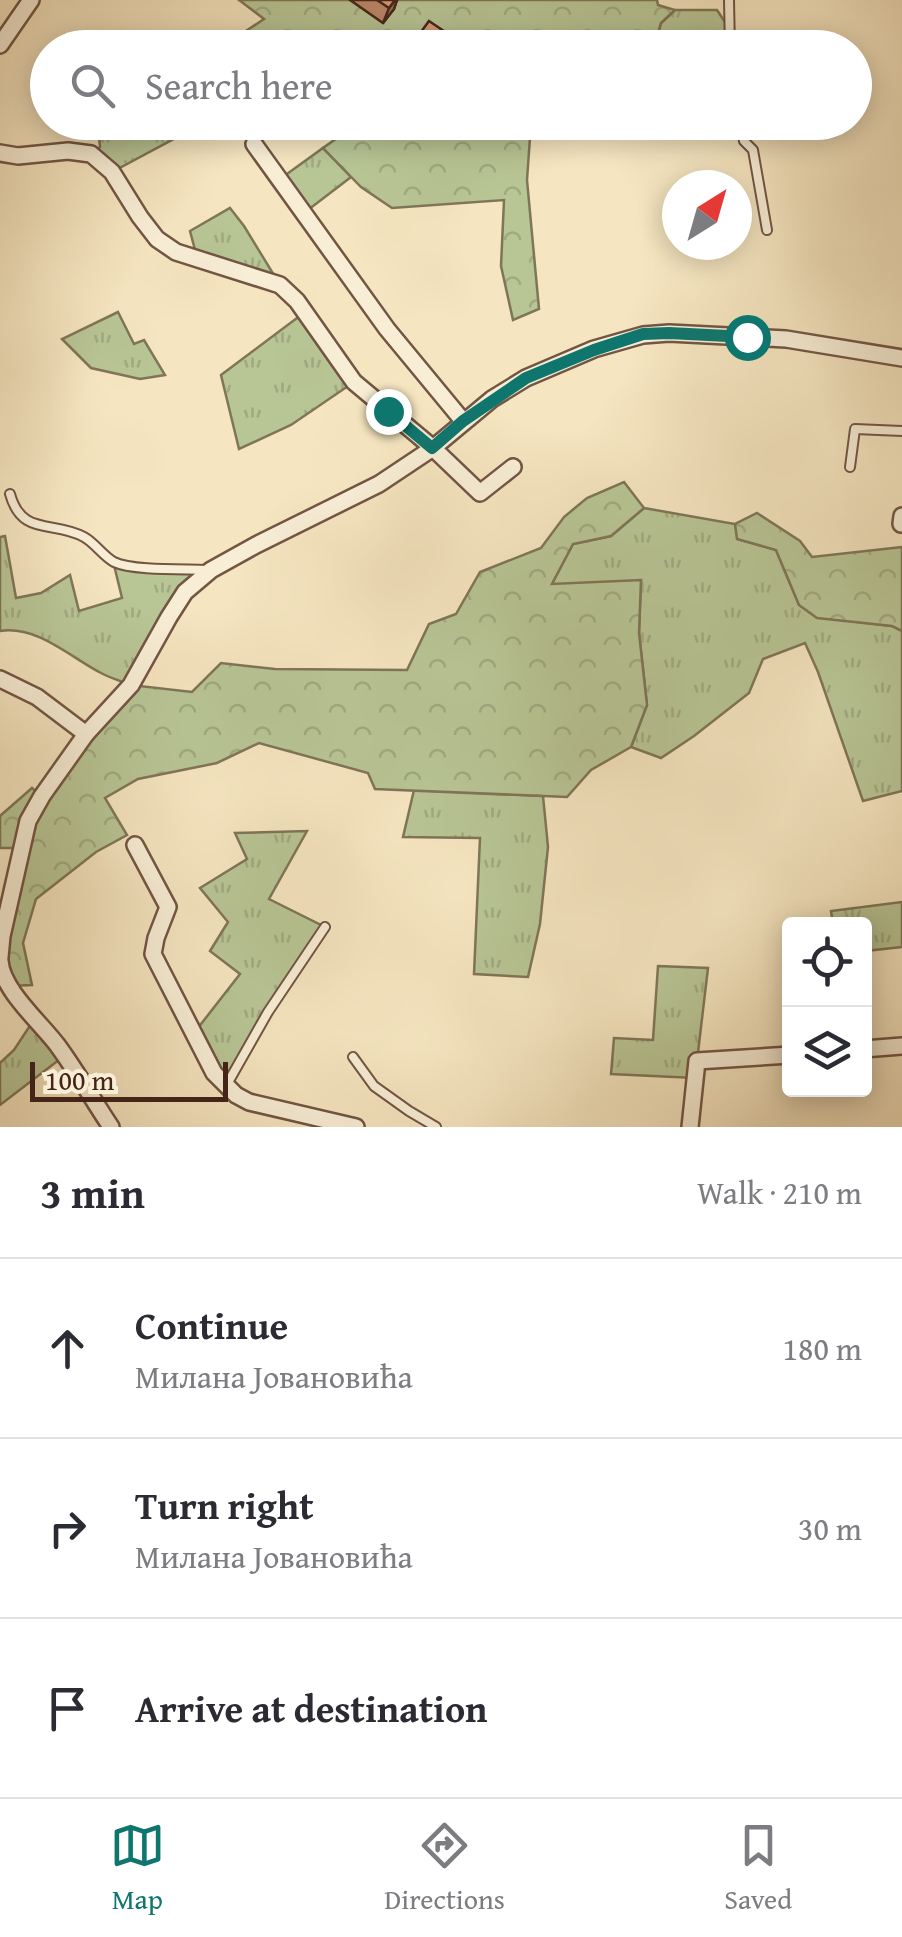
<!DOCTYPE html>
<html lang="en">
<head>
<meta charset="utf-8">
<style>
	body { margin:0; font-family:"Gentium Book Plus",serif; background:#f7f7f7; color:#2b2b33 }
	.controls { position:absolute; right:30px; bottom:30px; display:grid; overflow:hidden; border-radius:10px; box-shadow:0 5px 25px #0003 }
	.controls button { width:90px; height:90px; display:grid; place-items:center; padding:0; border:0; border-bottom:2px solid #e1e1e2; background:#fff; color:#2b2b33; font:50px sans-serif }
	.compass { position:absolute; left:662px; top:170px; width:90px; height:90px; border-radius:50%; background:#fff; box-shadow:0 5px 25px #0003; rotate:37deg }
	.scale { position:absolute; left:30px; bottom:25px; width:198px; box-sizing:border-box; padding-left:10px; border:5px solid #462519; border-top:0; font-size:28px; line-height:35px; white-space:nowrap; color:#462519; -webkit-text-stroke:8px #f8eed6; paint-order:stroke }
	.stop { position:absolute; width:30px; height:30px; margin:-22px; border:8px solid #0f766e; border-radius:50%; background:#fff }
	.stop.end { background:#0f766e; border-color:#fff; box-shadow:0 2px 10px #0008 }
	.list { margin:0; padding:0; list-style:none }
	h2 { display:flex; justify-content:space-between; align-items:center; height:130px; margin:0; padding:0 40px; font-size:42px }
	h2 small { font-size:32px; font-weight:400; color:#7c7c81 }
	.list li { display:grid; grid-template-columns:65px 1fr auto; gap:30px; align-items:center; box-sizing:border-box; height:180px; padding:0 40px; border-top:2px solid #e1e1e2 }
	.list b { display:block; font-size:38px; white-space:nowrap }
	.list p { margin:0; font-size:32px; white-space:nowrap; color:#7c7c81 }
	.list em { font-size:32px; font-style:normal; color:#7c7c81 }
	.icon { flex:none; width:55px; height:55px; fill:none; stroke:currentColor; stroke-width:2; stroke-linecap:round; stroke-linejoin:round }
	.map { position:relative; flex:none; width:902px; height:1127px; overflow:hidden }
	.search { position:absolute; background:#fff; box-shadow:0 5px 25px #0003; left:30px; right:30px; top:30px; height:110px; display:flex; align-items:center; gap:25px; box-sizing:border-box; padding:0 35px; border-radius:55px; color:#7c7c81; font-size:38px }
	.sheet { height:670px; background:#fff }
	nav { display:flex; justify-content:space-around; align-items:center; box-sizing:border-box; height:140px; border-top:2px solid #e1e1e2; background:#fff; font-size:28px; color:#7c7c81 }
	nav a { display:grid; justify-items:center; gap:5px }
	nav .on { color:#0f766e }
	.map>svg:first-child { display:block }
	.grass { fill:url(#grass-tufts); stroke:#7f7557; stroke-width:2.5 }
	.forest { fill:url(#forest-crowns); stroke:#7f7557; stroke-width:2.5 }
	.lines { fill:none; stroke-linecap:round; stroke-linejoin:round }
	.service-casing { stroke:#725543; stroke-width:12 }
	.minor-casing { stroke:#725543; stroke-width:20 }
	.service { stroke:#f8eed6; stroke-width:8 }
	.minor { stroke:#f8eed6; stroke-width:15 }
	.wall { fill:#bb8769; stroke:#462519; stroke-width:2.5 }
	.shaded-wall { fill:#986e55; stroke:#462519; stroke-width:2.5 }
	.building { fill:#d99d7a; stroke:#462519; stroke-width:2.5 }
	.route { stroke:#0f766e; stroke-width:12 }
</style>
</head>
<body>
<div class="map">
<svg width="902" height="1127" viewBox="0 0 902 1127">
	<defs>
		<pattern id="grass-tufts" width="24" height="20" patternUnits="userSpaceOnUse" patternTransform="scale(2.5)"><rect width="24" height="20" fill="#b8c595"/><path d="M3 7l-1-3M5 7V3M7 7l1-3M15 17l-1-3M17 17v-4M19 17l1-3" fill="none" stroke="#a0a980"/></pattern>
		<pattern id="forest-crowns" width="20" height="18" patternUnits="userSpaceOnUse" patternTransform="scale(2.5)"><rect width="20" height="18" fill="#b8c595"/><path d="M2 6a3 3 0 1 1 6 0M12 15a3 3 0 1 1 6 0" fill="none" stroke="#a0a980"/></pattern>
	</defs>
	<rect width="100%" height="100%" fill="#f5e5c0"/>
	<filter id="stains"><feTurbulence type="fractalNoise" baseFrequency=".002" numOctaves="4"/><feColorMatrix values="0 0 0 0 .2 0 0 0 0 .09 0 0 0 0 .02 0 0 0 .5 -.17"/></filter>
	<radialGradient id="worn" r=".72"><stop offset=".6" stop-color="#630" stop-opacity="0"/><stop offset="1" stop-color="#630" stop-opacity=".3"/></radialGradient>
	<g class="grass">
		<path d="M675,10h42l12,18 1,19 -76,1 7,-25z"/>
		<path d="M104,123h67l10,12 -69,37 -21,-18 9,-7 -2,-21z"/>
		<path d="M323,148l28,29 -47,36 -24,-34z"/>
		<path d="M230,208l14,18 36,59 -82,-24 -8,-30z"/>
		<path d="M118,312l16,32 10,-4 21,35 -25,4 -49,-11 -29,-29z"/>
		<path d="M305,312l49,70 -63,43 -52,24 -18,-74z"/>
		<path d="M644,508l91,16 3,15 38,11 23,55 18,12 75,9 10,5v160l-39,10 -45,-129 -13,-29 -42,16 -14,34 -55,43 -33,22 -30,-11 16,-42 -8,-72 2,-52 -90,4 22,-41 38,-8z"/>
		<path d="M5,536l11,62 25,-5 29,-18 9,36 43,-13 -9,-37 21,5 77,4 -26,22 -54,93c-10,-4 -21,-7 -30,-12 -31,-16 -64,-48 -101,-42v-94z"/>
		<path d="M414,790l129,6 5,51 -8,77 -12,53 -54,-3 6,-136 -77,-1z"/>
		<path d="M307,831l-38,68 56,28 -99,159 -32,-53 46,-59 -30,-23 18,-29 -28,-34 47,-29 -12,-26z"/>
		<path d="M902,902v45l-37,4 -1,-27h-31l-2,-13z"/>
		<path d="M658,966l50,2 -13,110 -84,-4 3,-36 39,2z"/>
		<path d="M35,1018l29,38 -64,49v-42l14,-13z"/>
	</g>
	<g class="forest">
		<path d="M239,0h418l1,5 17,5 -14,13 -7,24 -411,1 -9,-9 30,-20z"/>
		<path d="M321,123h210l-4,57 12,129 -26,11 -12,-54 3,-66 -112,8 -31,-21 -38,-39 14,-10z"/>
		<path d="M624,482l20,26 -33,28 -38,8 -21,40 89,-4 -2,53 8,72 -16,42 -40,23 -24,27 -192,-8 -7,-16 -109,-30 -42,20 -79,16 -33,19 22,37 -31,17 -60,47 -13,44 9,42 -23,1 -8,-14 20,-124h-21v-32l32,-28 9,8 90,-111 61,7 29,-29 54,6 132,1 22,-46 27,-10 24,-42 61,-24 23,-31 23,-19z"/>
		<path d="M757,513l43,28 12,16 90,-10v84l-10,-5 -75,-8 -18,-13 -23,-55 -39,-11 -2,-15z"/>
	</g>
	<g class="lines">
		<g class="service-casing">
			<g id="service">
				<path d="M729,0l1,48"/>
				<path d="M740,122l4,19 9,9 14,80"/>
				<path d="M850,467l5,-38 47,2"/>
				<path d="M10,494c12,43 43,26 74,43 11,6 19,19 30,25 19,9 70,7 93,8"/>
				<path d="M353,1057l21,29 35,25 27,16"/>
				<path d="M226,1086l42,-74 57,-85"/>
			</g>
		</g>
		<g class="minor-casing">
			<g id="minor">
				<path d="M0,45l31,-45"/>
				<path d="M254,144l133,185 76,92"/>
				<path d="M0,153l18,3 50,-5 23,3 21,18 28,45 17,22 19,13 104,33 17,16 57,81 79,66 47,45 33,-26"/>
				<path d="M901,524l1,-8"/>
				<path d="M0,679l37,18 49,37"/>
				<path d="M135,845l33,62 -12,31 -3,16 61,119 22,22 13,7 107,25"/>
				<path d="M0,957l2,-21 26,-115 14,-25 44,-62 45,-49 38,-68 16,-25 26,-22 45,-25 123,-61 54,-36 59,-49 34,-21 68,-29 49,-14 26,-2 117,6 116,19"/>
				<path d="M0,961c2,29 41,62 58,85 19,26 35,54 53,81"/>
				<path d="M864,1049l38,-3"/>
				<path d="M690,1127l7,-66 93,-6"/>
			</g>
		</g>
		<use href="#service" class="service"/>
		<use href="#minor" class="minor"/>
	</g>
	<g class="wall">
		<path d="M350,0h47l-3,9 -11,14z"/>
		<path d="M418,36l45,8 -1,4h-46l-2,-2z"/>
	</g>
	<path class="shaded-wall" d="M395,0h2l-3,9 -11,14 6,-15z"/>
	<g class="building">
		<path d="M377,0h18l-6,8z"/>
		<path d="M429,21l34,23 -2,4h-27l-16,-12z"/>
	</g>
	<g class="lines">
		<path class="route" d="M388,411l44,37 31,-27 63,-43 68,-28 49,-16 26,-1 78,4"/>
	</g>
	<rect width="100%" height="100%" filter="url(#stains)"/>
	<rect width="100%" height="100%" fill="url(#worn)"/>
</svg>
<div class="controls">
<button><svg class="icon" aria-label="locate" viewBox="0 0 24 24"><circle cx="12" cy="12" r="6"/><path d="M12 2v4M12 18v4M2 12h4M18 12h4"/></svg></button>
<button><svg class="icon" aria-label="layers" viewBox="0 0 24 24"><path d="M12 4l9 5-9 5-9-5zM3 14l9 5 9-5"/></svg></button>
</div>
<svg class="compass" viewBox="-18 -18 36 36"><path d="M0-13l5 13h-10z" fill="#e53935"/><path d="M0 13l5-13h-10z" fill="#7c7c81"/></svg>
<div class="scale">100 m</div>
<div class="stop" style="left:747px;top:337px"></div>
<div class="stop end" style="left:388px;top:411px"></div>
<div class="search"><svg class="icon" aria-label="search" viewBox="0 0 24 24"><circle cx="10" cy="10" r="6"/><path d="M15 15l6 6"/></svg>Search here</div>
</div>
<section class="sheet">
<h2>3 min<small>Walk · 210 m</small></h2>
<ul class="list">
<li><svg class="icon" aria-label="ahead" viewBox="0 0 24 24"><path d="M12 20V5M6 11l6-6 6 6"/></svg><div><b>Continue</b><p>Милана Јовановића</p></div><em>180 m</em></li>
<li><svg class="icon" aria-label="right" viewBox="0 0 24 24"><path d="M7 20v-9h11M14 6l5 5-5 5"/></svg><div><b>Turn right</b><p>Милана Јовановића</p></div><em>30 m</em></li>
<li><svg class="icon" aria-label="arrive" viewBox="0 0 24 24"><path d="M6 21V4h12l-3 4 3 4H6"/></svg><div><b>Arrive at destination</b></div></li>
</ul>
</section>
<nav>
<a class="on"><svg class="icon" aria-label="map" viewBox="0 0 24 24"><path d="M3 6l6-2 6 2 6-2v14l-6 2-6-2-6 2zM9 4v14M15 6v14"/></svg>Map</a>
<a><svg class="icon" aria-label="directions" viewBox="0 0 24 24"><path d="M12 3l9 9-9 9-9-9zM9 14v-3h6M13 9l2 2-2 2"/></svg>Directions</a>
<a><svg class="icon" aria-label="saved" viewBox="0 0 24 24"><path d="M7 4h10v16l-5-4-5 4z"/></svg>Saved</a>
</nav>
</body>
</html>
